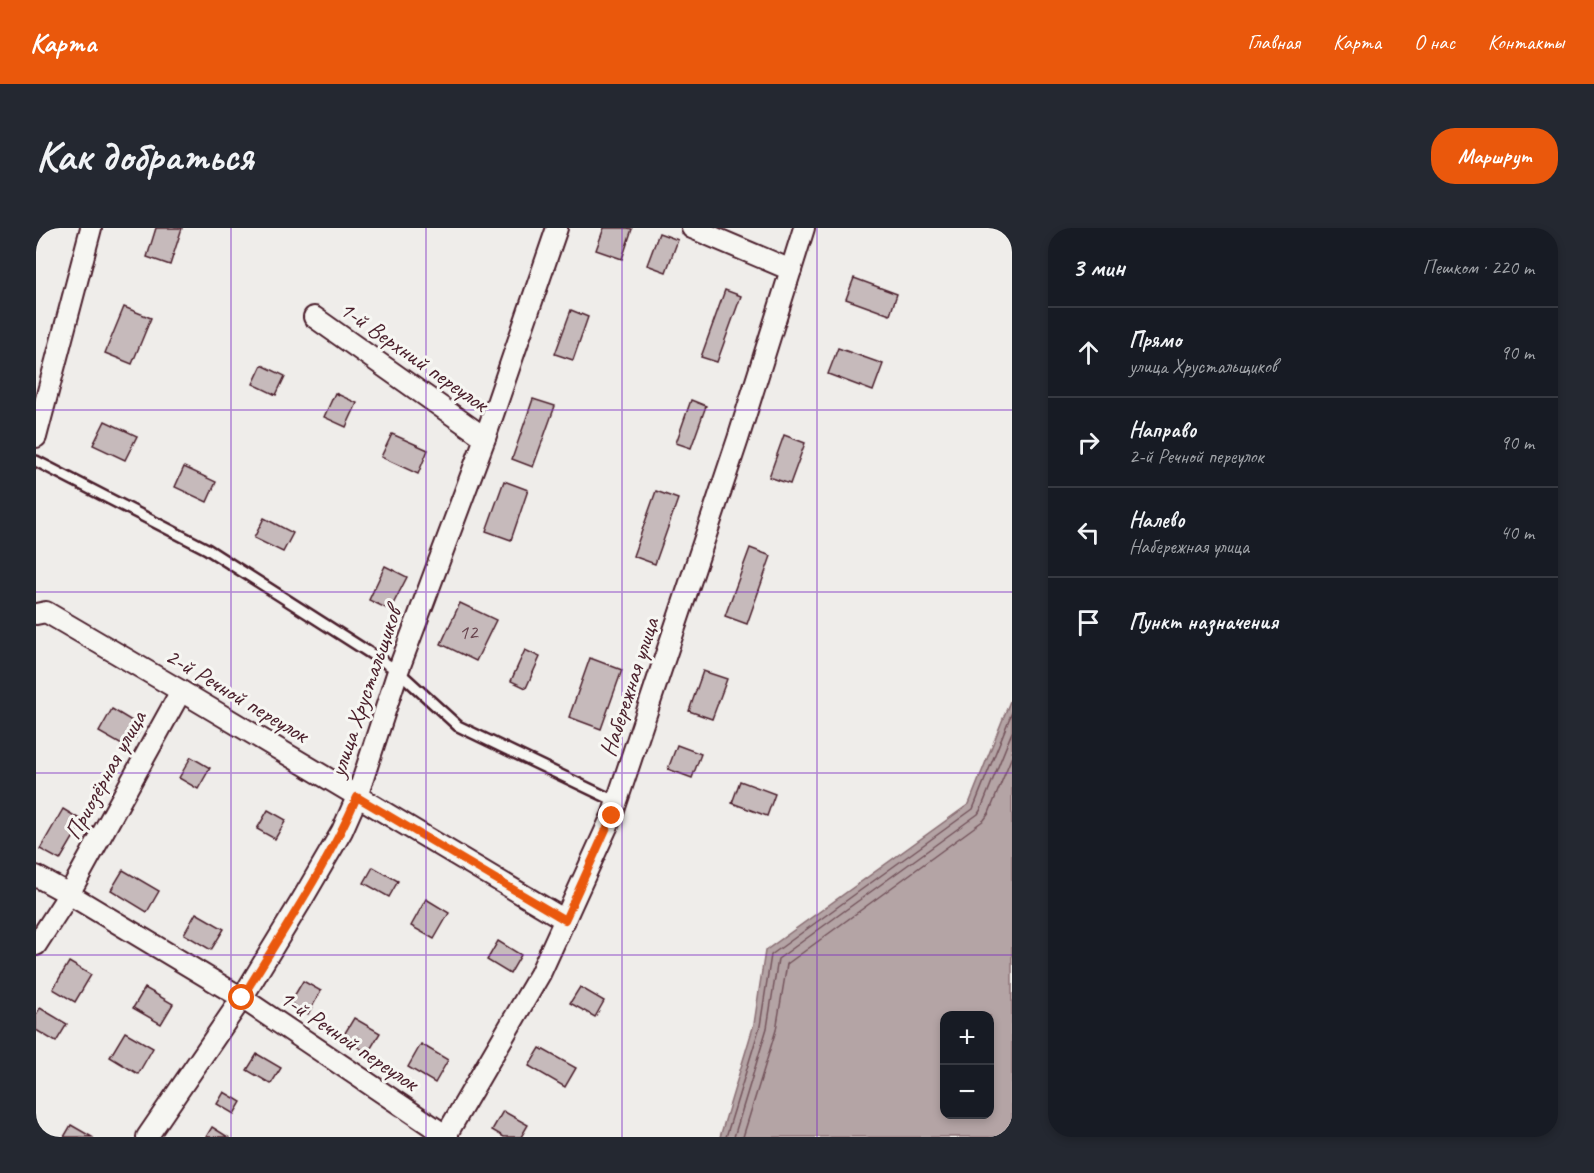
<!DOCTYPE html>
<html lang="ru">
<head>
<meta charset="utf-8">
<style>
	body { margin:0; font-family:Caveat,sans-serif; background:#242831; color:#f1f3f6 }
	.controls { position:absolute; right:18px; bottom:18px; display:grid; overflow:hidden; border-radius:12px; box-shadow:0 3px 9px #0003 }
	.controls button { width:54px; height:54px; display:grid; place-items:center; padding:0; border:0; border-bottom:2px solid #363941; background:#171b24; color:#f1f3f6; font:30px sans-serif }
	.stop { position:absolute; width:18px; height:18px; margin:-14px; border:4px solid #ea580c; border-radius:50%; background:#fff }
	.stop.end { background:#ea580c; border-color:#fff; box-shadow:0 2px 6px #0008 }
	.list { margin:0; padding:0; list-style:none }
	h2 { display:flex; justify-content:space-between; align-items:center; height:78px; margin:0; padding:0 24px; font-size:26px }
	h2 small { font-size:20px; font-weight:400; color:#9ea1a6 }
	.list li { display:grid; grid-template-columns:39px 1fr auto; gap:18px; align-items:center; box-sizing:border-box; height:90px; padding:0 24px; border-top:2px solid #363941 }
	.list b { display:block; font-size:22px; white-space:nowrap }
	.list p { margin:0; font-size:20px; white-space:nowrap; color:#9ea1a6 }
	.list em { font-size:20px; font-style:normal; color:#9ea1a6 }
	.icon { flex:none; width:33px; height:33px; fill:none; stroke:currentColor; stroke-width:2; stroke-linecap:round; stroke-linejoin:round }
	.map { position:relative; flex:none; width:976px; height:909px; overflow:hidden; border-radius:24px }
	header { display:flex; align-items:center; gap:36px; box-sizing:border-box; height:84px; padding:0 30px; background:#ea580c; color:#fff }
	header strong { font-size:28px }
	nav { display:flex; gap:33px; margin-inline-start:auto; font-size:21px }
	.intro { display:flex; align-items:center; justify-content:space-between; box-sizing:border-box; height:144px; padding:0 36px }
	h1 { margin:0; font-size:42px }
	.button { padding:15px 27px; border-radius:24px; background:#ea580c; color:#fff; font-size:21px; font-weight:700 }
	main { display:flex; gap:36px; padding:0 36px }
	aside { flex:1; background:#171b24; border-radius:24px; box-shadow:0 3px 9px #0003 }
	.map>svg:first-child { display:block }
	.water { fill:#b4a4a5; stroke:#8a6f74; stroke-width:1.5; fill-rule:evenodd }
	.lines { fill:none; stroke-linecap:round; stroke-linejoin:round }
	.shore { stroke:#74545c; stroke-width:1.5 }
	.building { fill:#c6babb; stroke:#4a1f2b; stroke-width:1.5 }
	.service-casing { stroke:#4a1f2b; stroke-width:14 }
	.minor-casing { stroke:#4a1f2b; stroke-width:24 }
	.service { stroke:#f6f6f2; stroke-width:9 }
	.minor { stroke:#f6f6f2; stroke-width:20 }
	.route { stroke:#ea580c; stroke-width:8 }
	.grid { fill:none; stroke:#7b2cbf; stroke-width:1.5; stroke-opacity:0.55 }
	.labels { text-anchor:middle; stroke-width:6; stroke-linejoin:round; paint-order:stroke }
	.number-label { font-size:21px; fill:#69464f }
	.street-label { font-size:24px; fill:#4a1f2b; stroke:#f6f6f2 }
</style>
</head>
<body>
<header>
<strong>Карта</strong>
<nav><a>Главная</a><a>Карта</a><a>О нас</a><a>Контакты</a></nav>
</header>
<div class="intro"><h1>Как добраться</h1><a class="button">Маршрут</a></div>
<main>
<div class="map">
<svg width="976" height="909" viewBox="0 0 976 909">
	<rect width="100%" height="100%" fill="#efedea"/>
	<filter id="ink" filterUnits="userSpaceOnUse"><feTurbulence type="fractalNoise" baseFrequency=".0167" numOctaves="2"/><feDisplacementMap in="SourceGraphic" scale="12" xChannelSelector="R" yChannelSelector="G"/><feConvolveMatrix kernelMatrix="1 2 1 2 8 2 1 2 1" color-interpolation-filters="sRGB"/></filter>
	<g filter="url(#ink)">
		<path class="water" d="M976,468v441h-292l34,-113 11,-73 204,-147zM909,788h45v98h-45z"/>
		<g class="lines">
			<g class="shore">
				<path d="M690,909l34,-111 11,-71 202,-146 39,-97"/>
				<path d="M698,909l33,-109 11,-69 200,-145 3,-5 31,-77"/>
				<path d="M707,909l33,-107 11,-66 197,-144 5,-7 23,-57"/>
			</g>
		</g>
		<g class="building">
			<path d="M120,0h26l-12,37 -23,-8z"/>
			<path d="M568,0h24l4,1 -10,30 -26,-9z"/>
			<path d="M623,5l19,7 -12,32 -19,-7z"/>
			<path d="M818,50l43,16 -7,21 -44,-16z"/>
			<path d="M689,62l16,6 -24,66 -16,-5z"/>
			<path d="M88,79l27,11 -19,46 -27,-11z"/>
			<path d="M535,82l17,7 -15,43 -18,-6z"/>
			<path d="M802,120l45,16 -10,27 -45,-17z"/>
			<path d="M226,137l23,11 -9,19 -23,-11z"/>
			<path d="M299,165l22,10 -11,24 -22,-10z"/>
			<path d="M497,171l22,7 -22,61 -21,-8z"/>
			<path d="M655,172l15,6 -15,42 -15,-5z"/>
			<path d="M69,193l32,15 -12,24 -32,-15z"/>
			<path d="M356,206l36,16 -10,24 -37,-17z"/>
			<path d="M748,207l21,8 -15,41 -21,-7z"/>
			<path d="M148,239l32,15 -9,20 -32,-15z"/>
			<path d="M468,253l24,9 -17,50 -25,-9z"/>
			<path d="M620,263l22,8 -23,65 -22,-8z"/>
			<path d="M228,290l29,15 -10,19 -29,-14z"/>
			<path d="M714,320l21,8 -24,68 -22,-8z"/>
			<path d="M349,338l22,11 -17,33 -21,-10z"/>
			<path d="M424,375l36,17 -20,41 -35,-17z"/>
			<path d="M489,422l15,7 -14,31 -15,-7z"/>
			<path d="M554,430l32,12 -21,59 -32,-12z"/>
			<path d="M667,443l24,8 -15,40 -23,-8z"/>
			<path d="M76,481l30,18 -13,22 -30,-17z"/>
			<path d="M641,517l24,9 -9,24 -24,-9z"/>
			<path d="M155,529l19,11 -12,21 -19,-11z"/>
			<path d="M704,553l35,13 -8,22 -35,-13z"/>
			<path d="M27,581l20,12 -23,39 -20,-11z"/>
			<path d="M232,582l18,10 -11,19 -18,-10z"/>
			<path d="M337,639l25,14 -9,16 -25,-14z"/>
			<path d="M87,642l36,21 -12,21 -36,-22z"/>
			<path d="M390,671l23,14 -15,26 -23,-13z"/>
			<path d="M160,685l28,16 -13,21 -27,-16z"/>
			<path d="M462,713l23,14 -11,19 -23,-14z"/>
			<path d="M33,734l22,13 -16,27 -22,-13z"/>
			<path d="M267,753l18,10 -13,23 -18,-11z"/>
			<path d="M544,759l24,14 -9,16 -25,-14z"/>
			<path d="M109,760l28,16 -12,20 -28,-16z"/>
			<path d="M4,780l27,16 -11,18 -20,-12v-15z"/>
			<path d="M318,790l26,15 -12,20 -26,-15z"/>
			<path d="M89,804l28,16 -15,26 -28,-17z"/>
			<path d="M385,816l27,16 -13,23 -27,-16z"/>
			<path d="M504,820l36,20 -11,19 -36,-21z"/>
			<path d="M221,826l24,14 -10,16 -24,-14z"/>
			<path d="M188,864l17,10 -7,12 -17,-10z"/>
			<path d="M467,883l25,14 -7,12h-17l-12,-7z"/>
			<path d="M35,897l21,12h-28z"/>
			<path d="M176,899l16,10h-22z"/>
		</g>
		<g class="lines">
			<g class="service-casing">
				<path id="service" d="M0,233l171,88 191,122 60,55 159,76"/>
			</g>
			<g class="minor-casing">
				<g id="minor">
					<path d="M656,0l99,42"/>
					<path d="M278,89l171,121"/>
					<path d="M0,209l55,-209"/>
					<path d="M0,386l10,-2 135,79 384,229"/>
					<path d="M0,648l33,18 173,104 206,139"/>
					<path d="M0,717l33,-51 112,-203"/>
					<path d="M111,909l95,-139 61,-100 39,-67 15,-34 41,-126 87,-233 72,-210"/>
					<path d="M409,909l95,-163 72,-158 126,-377 66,-211"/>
				</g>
			</g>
			<use href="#service" class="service"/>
			<use href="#minor" class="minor"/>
		</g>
	</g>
	<g class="lines" filter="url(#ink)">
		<path class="route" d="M206,770c40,-66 84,-130 115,-201l208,123 47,-104"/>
	</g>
	<path class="grid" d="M195,0v909M390,0v909M586,0v909M781,0v909M0,182h976M0,364h976M0,545h976M0,727h976"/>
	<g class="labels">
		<g class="number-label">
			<text x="432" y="411">12</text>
		</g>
		<g class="street-label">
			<text transform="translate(378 128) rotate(35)" y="8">1-й Верхний переулок</text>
			<text transform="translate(593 459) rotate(-72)" y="8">Набережная улица</text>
			<text transform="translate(329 464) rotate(-71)" y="8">улица Хрустальщиков</text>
			<text transform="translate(201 467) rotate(31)" y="8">2-й Речной переулок</text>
			<text transform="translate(69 547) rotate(-61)" y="8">Приозёрная улица</text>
			<text transform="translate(313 812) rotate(34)" y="8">1-й Речной переулок</text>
		</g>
	</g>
</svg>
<div class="controls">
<button>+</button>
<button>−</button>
</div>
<div class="stop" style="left:206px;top:770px"></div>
<div class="stop end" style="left:576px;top:588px"></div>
</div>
<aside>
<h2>3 мин<small>Пешком · 220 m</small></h2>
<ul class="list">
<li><svg class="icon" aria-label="ahead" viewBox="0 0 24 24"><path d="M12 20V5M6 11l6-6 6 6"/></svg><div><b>Прямо</b><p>улица Хрустальщиков</p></div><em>90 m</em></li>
<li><svg class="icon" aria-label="right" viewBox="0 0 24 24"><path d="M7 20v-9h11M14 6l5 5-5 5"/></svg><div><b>Направо</b><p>2-й Речной переулок</p></div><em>90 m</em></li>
<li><svg class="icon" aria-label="left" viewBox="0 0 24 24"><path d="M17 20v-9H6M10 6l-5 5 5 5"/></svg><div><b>Налево</b><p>Набережная улица</p></div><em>40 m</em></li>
<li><svg class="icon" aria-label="arrive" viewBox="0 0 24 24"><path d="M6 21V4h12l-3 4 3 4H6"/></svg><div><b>Пункт назначения</b></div></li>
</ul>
</aside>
</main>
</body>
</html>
